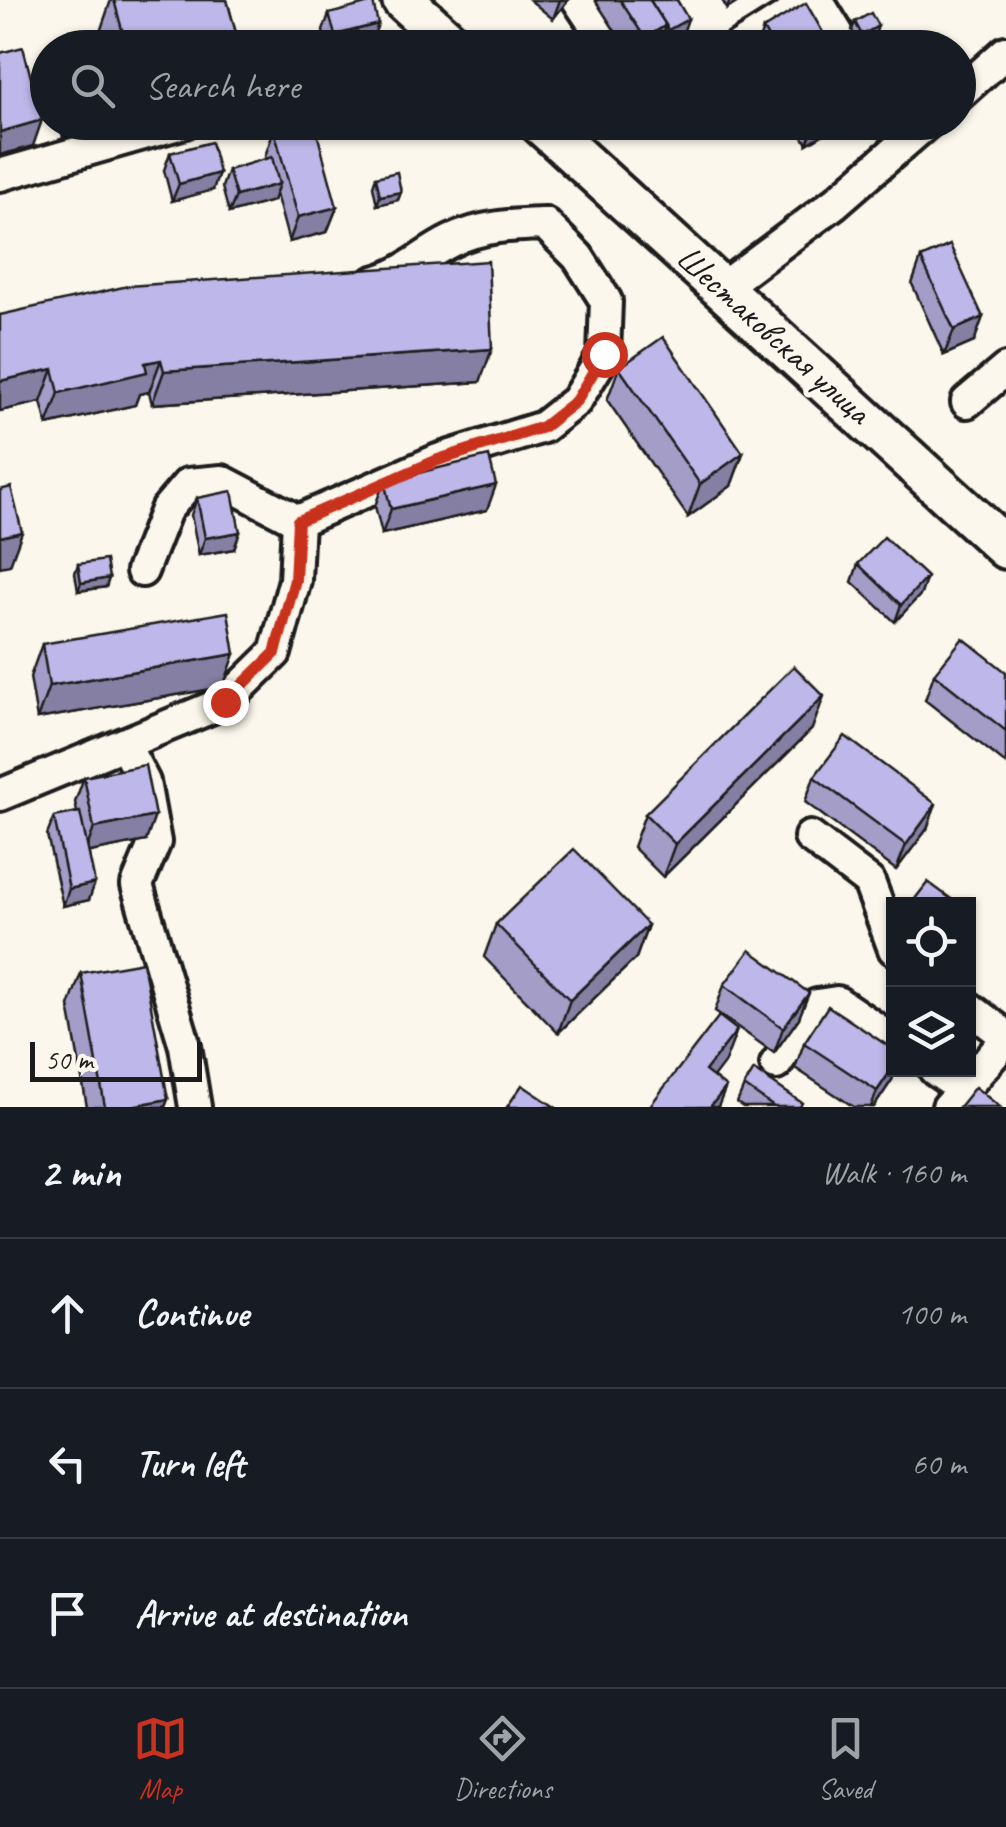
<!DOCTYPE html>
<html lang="en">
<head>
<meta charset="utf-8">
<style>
	body { margin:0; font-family:Caveat,sans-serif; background:#242831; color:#f1f3f6 }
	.controls { position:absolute; right:30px; bottom:30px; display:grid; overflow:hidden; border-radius:0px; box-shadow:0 2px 8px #0004 }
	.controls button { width:90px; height:90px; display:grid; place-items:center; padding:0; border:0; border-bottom:2px solid #363941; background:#171b24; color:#f1f3f6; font:50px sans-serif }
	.scale { position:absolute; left:30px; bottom:25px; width:172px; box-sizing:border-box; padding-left:10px; border:5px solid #1c1c1c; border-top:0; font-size:28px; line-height:35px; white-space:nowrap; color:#1c1c1c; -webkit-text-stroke:8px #fbf7ec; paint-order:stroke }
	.stop { position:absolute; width:30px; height:30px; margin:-22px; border:8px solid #c8321e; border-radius:50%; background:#fff }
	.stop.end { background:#c8321e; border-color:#fff; box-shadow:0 2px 10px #0008 }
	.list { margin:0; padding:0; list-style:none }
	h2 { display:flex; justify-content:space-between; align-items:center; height:130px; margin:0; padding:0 40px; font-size:42px }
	h2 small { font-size:32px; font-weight:400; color:#9ea1a6 }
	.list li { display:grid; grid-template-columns:65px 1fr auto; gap:30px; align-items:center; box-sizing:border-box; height:150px; padding:0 40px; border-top:2px solid #363941 }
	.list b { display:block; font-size:38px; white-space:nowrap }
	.list em { font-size:32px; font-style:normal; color:#9ea1a6 }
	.icon { flex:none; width:55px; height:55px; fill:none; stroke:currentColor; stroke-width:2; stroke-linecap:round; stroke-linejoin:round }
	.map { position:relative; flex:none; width:1006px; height:1107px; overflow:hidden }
	.search { position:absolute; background:#171b24; box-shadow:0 2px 8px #0004; left:30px; right:30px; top:30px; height:110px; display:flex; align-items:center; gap:25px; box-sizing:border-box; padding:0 35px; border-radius:55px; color:#9ea1a6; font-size:38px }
	.sheet { height:580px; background:#171b24 }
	nav { display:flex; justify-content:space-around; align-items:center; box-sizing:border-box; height:140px; border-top:2px solid #363941; background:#171b24; font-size:28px; color:#9ea1a6 }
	nav a { display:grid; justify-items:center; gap:5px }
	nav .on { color:#c8321e }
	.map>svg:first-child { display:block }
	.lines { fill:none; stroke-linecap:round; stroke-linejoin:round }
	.minor-casing { stroke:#1c1c1c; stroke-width:38 }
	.major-casing { stroke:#1c1c1c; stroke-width:48 }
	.minor { stroke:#fbf7ec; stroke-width:30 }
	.major { stroke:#fbf7ec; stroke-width:40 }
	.wall { fill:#a39dc8; stroke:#1c1c1c; stroke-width:2.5 }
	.shaded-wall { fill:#8580a3; stroke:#1c1c1c; stroke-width:2.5 }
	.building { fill:#beb7e9; stroke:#1c1c1c; stroke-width:2.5 }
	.route { stroke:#c8321e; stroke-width:12 }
	.labels { text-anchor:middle; stroke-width:10; stroke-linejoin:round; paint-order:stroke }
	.street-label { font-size:35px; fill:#1c1c1c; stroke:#fbf7ec }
</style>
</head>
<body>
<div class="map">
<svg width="1006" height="1107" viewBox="0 0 1006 1107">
	<rect width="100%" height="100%" fill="#fbf7ec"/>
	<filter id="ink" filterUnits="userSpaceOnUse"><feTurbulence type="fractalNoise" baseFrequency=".01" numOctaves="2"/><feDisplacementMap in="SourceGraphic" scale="20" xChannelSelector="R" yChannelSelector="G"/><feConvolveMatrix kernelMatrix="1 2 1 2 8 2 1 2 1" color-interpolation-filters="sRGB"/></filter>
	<g filter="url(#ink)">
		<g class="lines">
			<g class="minor-casing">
				<g id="minor">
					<path d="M578,0l32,48"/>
					<path d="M817,0l27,44"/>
					<path d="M737,48l77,-48"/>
					<path d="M958,95l48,-43"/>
					<path d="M0,175l185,-53"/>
					<path d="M723,287l112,-84 93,-81"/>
					<path d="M967,402l39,-33"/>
					<path d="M142,571l24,-61 22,-26 34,-3 76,40 140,-61 105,-33 33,-26 28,-46 2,-54 -28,-44 -33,-33c-32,1 -64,2 -94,17 -27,13 -47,34 -77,41"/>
					<path d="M124,744l20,38 11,60 -18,43 48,161 10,61"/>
					<path d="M0,795l225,-93 50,-49 20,-73 3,-59"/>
					<path d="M810,837l59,45 25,67"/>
					<path d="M968,1007l38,29"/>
					<path d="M776,1064l41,-59 20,-3 57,39"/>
					<path d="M935,1070l29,20"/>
					<path d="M948,1107l58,-67"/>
				</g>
			</g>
			<g class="major-casing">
				<g id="major">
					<path d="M403,0l53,48"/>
					<path d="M539,122l467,426"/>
				</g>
			</g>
			<use href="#minor" class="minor"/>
			<use href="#major" class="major"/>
		</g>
		<g class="wall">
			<path d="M111,0h116l13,48h-134l-5,-19z"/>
			<path d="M530,0h38l-15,19z"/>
			<path d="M595,0h82l5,36 -20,12 -3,-5 -1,5h-32z"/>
			<path d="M722,0h19l-14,9z"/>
			<path d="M329,14l43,27 -26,7h-19l-4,-17z"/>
			<path d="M855,22l20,13 -16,9 -7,-14z"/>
			<path d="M763,29l69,19h-76z"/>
			<path d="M59,122h58l-54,15z"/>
			<path d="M794,122h50l-37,22z"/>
			<path d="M274,130l63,77 -10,25 -38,10 -13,-48 -3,7 -44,12 -7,-26 6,-17 38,-11 -1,-3z"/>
			<path d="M170,153l43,37 -41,11 -8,-31z"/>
			<path d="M376,177l25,15 -3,8 -21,5 -4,-19z"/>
			<path d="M921,258l53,84 -30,13 -32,-71z"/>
			<path d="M0,315l480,67 -328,22 -3,-12 -10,2 -4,11 -88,20 -6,-23 -41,9z"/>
			<path d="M619,368l124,85 -12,33 -43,31 -81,-117z"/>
			<path d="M384,481l103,29 -105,24 -7,-28z"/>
			<path d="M197,498l37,51 -35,6 -8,-40z"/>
			<path d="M78,564l31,14 -3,9 -28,4 -3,-18z"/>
			<path d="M858,564l63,30 -26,28 -43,-40z"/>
			<path d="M42,644l181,43 -186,32 -7,-42z"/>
			<path d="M1006,672v92l-81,-64 9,-26z"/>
			<path d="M812,729l-149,148 -30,-30 12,-33z"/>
			<path d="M84,777l62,64 -57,11v48l-26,6 -16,-71 7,-18 23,-5 -2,-10z"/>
			<path d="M814,777l113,52 -31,41 -91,-68z"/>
			<path d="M496,924l152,1 -12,33 -78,75 -74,-76z"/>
			<path d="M81,973l87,126 -3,8h-78l-18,-101z"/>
			<path d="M724,985l75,33 -25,35 -59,-42z"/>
			<path d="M804,1043l88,37 -18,27h-20l-59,-39z"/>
			<path d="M744,1086l57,21h-58l-6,-4z"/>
		</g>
		<g class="shaded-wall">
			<path d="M560,0h8l-15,19z"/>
			<path d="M730,0h11l-14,9z"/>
			<path d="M688,19l-6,17 -20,12 6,-18z"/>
			<path d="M378,24l-6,17 -26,7h-16l5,-13z"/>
			<path d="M666,25l-8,23h-16l3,-10z"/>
			<path d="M878,26l-3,9 -16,9 3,-9z"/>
			<path d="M42,120l-9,26 -33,9v-23z"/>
			<path d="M68,122h49l-54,15z"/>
			<path d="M815,122h29l-37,22z"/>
			<path d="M219,173l-6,17 -41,11 7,-17z"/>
			<path d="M279,184l-6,17 -44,12 7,-17z"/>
			<path d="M401,192l-3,8 -21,5 3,-9z"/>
			<path d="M337,207l-10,25 -38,10 9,-25z"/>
			<path d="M983,317l-9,25 -30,13 10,-25z"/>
			<path d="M492,349l-12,33 -328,22 12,-33z"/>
			<path d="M161,360l-12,32 -10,2 -4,11 -88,20 12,-32 86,-30z"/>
			<path d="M53,369l-12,33 -41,9v-30z"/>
			<path d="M743,453l-12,33 -43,31 12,-33z"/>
			<path d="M496,485l-9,25 -105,24 9,-25z"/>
			<path d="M22,532l-12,33 -10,2v-30z"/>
			<path d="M240,532l-6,17 -35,6 6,-17z"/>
			<path d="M927,577l-6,17 -26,28 6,-17z"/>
			<path d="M109,578l-3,9 -28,4 3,-8z"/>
			<path d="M235,654l-12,33 -186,32 12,-33z"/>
			<path d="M824,696l-12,33 -149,148 12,-33z"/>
			<path d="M936,804l-9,25 -31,41 10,-25z"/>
			<path d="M155,816l-9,25 -61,12 9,-25z"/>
			<path d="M95,883l-6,17 -26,6 6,-17z"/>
			<path d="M648,925l-12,33 -78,75 12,-33z"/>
			<path d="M809,993l-10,25 -25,35 9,-25z"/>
			<path d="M737,1030l-12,32 -32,42 12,-33z"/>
			<path d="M894,1066v4h2l-4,10 -18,27h-3l6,-16z"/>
			<path d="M726,1087l-8,20h-8z"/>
			<path d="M168,1099l-3,8h-39z"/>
		</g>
		<g class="building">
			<path d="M114,0h113l13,48h-113z"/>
			<path d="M620,0h30l16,25 -21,13z"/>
			<path d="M650,0h27l11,19 -20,11 -3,-5h1z"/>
			<path d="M373,2l5,22 -43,11 -6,-21z"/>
			<path d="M806,3l26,45h-58l-11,-19z"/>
			<path d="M871,13l7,13 -16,9 -7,-13z"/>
			<path d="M23,47l19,73 -42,12v-79z"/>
			<path d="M303,122h11l23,85 -39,10 -24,-87z"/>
			<path d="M211,142l8,31 -40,11 -9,-31z"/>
			<path d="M272,157l7,27 -43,12 -8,-26z"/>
			<path d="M397,172l4,20 -21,4 -4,-19z"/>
			<path d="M950,245l33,72 -29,13 -33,-72z"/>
			<path d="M488,261l4,88 -328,22 -3,-11 -16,3 2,9 -88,21 -6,-24 -53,12v-66l128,-29z"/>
			<path d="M663,337l80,116 -43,31 -81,-116z"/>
			<path d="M489,456l7,29 -105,24 -7,-28z"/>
			<path d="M11,487l11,45 -22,5v-47z"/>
			<path d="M232,491l8,41 -35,6 -8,-40z"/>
			<path d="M884,537l43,40 -26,28 -43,-41z"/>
			<path d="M106,560l3,18 -28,5 -3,-19z"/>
			<path d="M228,612l7,42 -186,32 -7,-42z"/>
			<path d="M963,638l43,34v59l-72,-57z"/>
			<path d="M794,666l30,30 -149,148 -30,-30z"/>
			<path d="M845,736l91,68 -30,41 -92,-68z"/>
			<path d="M145,765l10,51 -61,12 -10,-51z"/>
			<path d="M80,812l15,71 -26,6 -15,-72z"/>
			<path d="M574,849l74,76 -78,75 -74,-76z"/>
			<path d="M928,882l30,22h-47z"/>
			<path d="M750,950l59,43 -26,35 -59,-43z"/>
			<path d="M143,962l25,137 -42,8h-21l-24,-134z"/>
			<path d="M828,1006l66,44v16l-17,25 -73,-48z"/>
			<path d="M719,1016l18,14 -32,41 21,16 -16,20h-61z"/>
			<path d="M754,1070l48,33 -2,4h-26l-30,-21z"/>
			<path d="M522,1085l33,22h-48z"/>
			<path d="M975,1087l25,20h-41z"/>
		</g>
	</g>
	<g class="lines" filter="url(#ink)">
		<path class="route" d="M225,702l50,-49 20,-73 3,-59 140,-61 105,-33 33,-26 28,-47"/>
	</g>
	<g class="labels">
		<g class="street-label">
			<text transform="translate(774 334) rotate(42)" y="12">Шестаковская улица</text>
		</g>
	</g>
</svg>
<div class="controls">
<button><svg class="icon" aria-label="locate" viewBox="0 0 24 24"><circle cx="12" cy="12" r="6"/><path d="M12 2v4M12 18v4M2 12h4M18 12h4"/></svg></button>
<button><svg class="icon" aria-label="layers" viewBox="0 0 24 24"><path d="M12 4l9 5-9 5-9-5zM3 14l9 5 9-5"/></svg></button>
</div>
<div class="scale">50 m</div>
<div class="stop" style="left:604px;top:354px"></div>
<div class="stop end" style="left:225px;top:702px"></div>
<div class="search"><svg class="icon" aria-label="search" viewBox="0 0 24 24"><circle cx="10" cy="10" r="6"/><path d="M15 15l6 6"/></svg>Search here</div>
</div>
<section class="sheet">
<h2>2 min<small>Walk · 160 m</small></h2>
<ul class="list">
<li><svg class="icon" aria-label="ahead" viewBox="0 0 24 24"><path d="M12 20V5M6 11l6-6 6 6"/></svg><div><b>Continue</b></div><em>100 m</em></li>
<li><svg class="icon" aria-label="left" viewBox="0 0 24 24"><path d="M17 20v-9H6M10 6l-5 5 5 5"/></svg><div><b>Turn left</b></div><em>60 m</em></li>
<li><svg class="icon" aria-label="arrive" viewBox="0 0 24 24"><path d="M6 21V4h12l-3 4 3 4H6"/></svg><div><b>Arrive at destination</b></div></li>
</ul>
</section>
<nav>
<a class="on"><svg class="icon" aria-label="map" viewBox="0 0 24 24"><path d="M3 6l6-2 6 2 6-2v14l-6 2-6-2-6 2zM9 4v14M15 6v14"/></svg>Map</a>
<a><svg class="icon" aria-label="directions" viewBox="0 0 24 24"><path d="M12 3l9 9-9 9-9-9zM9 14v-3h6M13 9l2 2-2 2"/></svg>Directions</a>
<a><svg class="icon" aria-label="saved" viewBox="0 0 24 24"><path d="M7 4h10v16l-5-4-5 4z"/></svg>Saved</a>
</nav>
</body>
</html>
